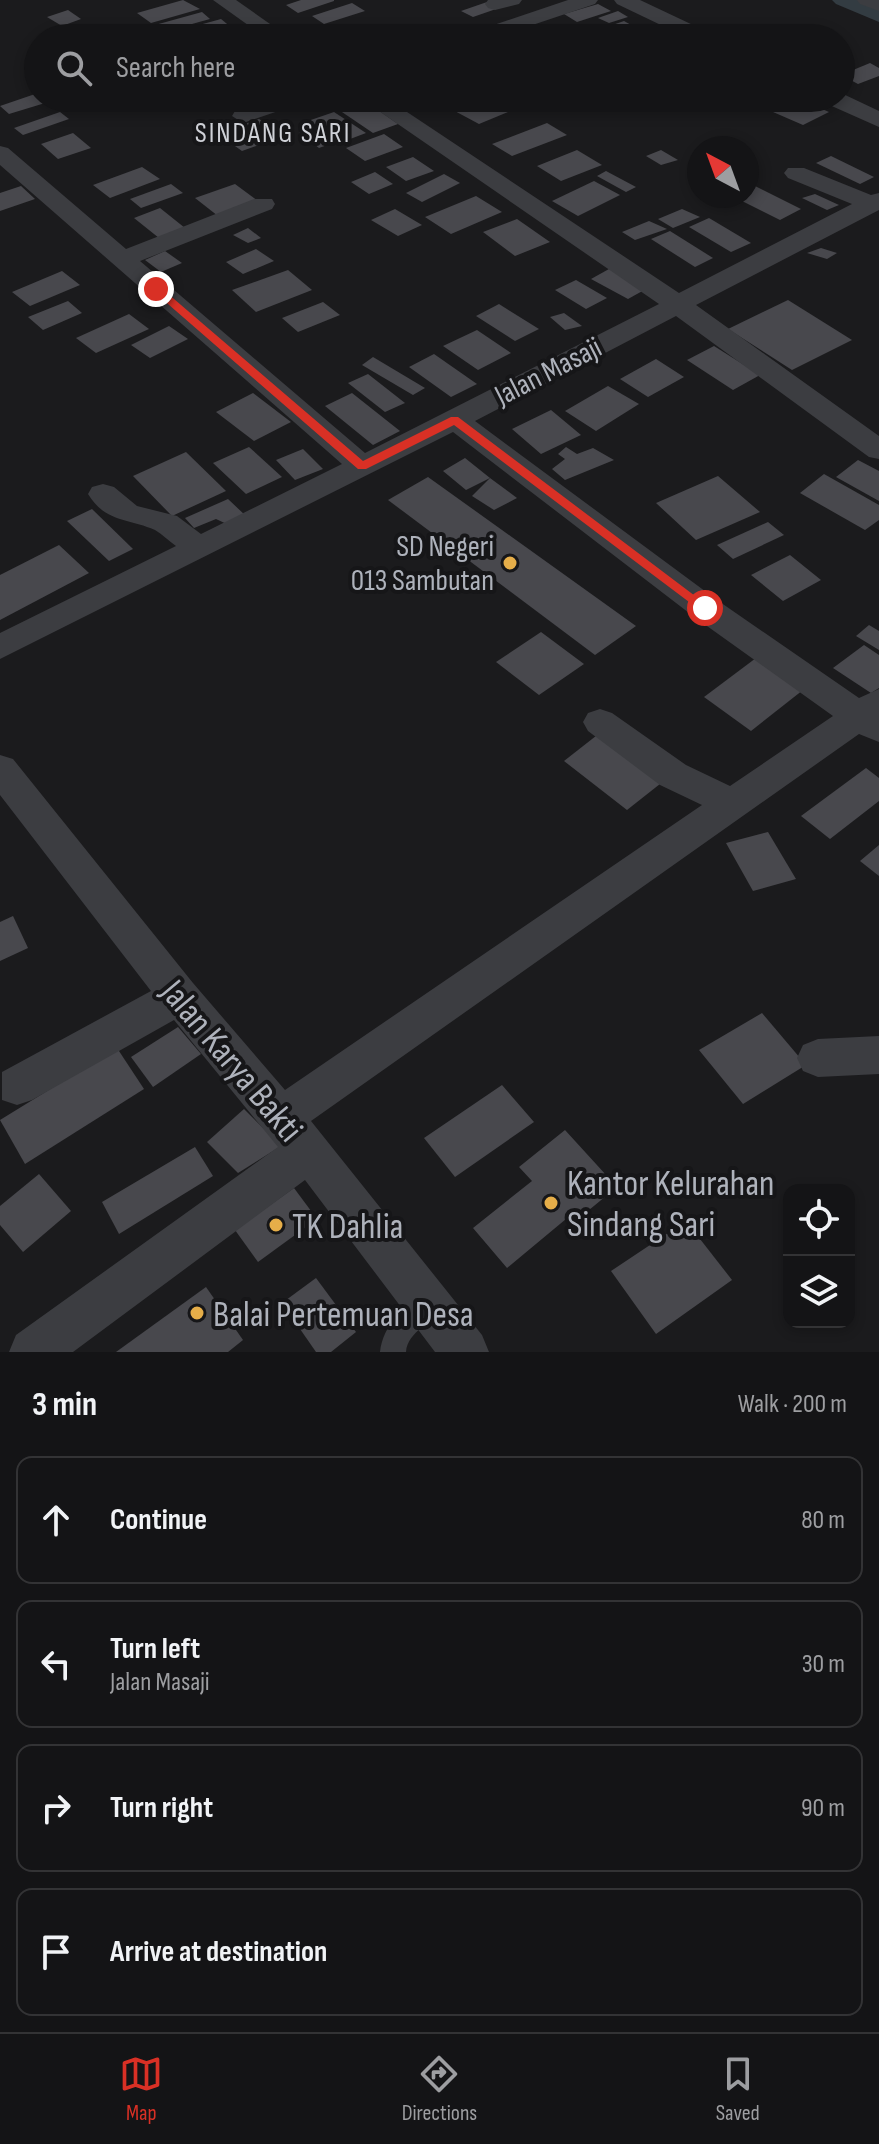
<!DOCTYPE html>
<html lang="en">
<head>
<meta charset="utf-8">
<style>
	body { margin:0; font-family:"Sofia Sans Condensed",sans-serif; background:#1d1d1f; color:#f1f3f6 }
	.controls { position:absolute; right:24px; bottom:24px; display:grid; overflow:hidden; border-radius:16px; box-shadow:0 4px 12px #0003 }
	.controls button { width:72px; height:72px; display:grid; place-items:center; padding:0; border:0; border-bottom:2px solid #333335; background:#141416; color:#f1f3f6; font:40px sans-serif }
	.compass { position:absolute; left:687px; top:136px; width:72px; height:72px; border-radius:50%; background:#141416; box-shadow:0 4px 12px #0003; rotate:319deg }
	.stop { position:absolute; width:24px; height:24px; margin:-18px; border:6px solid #d93025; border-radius:50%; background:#fff }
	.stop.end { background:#d93025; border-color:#fff; box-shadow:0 2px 8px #0008 }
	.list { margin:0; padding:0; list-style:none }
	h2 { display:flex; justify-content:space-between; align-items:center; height:104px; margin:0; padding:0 32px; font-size:34px }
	h2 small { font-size:26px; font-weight:400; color:#9d9ea1 }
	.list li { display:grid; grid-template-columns:52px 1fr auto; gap:24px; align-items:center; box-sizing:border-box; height:128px; margin:0 16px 16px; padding:0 16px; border:2px solid #333335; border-radius:16px }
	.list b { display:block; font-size:30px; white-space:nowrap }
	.list p { margin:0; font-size:26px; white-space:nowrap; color:#9d9ea1 }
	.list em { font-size:26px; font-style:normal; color:#9d9ea1 }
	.icon { flex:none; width:44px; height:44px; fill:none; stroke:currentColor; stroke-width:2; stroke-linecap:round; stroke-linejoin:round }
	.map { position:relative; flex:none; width:879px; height:1352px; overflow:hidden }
	.search { position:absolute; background:#141416; box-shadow:0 4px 12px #0003; left:24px; right:24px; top:24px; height:88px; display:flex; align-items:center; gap:20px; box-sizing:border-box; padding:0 28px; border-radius:44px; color:#9d9ea1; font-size:30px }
	.sheet { height:680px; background:#141416 }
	nav { display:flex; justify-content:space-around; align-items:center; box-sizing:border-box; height:112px; border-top:2px solid #333335; background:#141416; font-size:22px; color:#9d9ea1 }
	nav a { display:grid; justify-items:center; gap:4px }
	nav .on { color:#d93025 }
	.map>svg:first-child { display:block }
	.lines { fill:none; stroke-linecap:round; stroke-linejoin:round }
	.canal { fill:#333c42; fill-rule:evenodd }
	.building { fill:#48484d }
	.lane { fill:#3c3d41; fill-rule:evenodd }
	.street { fill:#3c3d41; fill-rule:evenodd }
	.route { fill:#d93025 }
	.poi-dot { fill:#e6ae49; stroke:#161618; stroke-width:3 }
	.labels { text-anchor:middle; stroke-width:8; stroke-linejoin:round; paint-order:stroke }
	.far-quarter-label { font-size:28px; letter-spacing:2px; fill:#cfd1d7; stroke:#161618 }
	.street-label { font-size:30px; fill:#aeb2bb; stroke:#161618 }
	.poi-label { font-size:30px; fill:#aeb2bb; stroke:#161618; text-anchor:end }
	.near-street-label { font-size:36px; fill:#aeb2bb; stroke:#161618 }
	.near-poi-label { font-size:36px; fill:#aeb2bb; stroke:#161618; text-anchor:start }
</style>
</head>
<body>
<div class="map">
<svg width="879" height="1352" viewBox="0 0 879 1352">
	<rect width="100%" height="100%" fill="#1b1b1d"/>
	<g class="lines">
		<path class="canal" d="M832,0h29l18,8v14l-43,-18z"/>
	</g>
	<g class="building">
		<path d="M183,0l17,9 -49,14 -14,-10z"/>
		<path d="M301,0h33v1l-36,12 -12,-8z"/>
		<path d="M487,2l12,6 -26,9 -12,-6z"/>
		<path d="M352,3l13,8 -41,13 -12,-8z"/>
		<path d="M598,4l13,7 -34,11 -13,-8z"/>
		<path d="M68,10l13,9 -19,7 -15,-9z"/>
		<path d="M618,11l10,6 -19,6 -11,-5z"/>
		<path d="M202,12l8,7 -47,13 -8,-7z"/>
		<path d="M221,19l11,9 -37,10h-5l-9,-8z"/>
		<path d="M624,21l16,9 -24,8 -15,-9z"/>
		<path d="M870,63l9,5v8l-21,8 -17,-9z"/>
		<path d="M38,93v5l17,2 -46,14 -9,-8z"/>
		<path d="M478,98h4l26,14 -29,12 -28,-15z"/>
		<path d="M799,99l30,13 -26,13 -30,-13z"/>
		<path d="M365,101l33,23 -25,9 -34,-23z"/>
		<path d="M60,112l9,7 -46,16 -9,-7z"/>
		<path d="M334,112l32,21 -29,11 -32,-22z"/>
		<path d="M259,119l25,17 -42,15 -24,-17z"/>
		<path d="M547,123l20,12 -55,21 -20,-12z"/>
		<path d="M309,129l21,15 -11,4 -20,-16z"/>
		<path d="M73,133l18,15 -33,11 -17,-15z"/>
		<path d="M384,134l19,13 -38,14 -19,-13z"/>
		<path d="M577,150l25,15 -41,16 -24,-15z"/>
		<path d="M661,150l17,10 -17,5 -15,-9z"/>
		<path d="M831,156l43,21 -14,7 -44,-21z"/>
		<path d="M413,157l21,14 -28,10 -20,-14z"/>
		<path d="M142,167l18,12 -50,19 -17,-13z"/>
		<path d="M606,171l30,16 -10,5 -29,-16z"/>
		<path d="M375,172l18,12 -24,10 -18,-12z"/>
		<path d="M444,174l16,9 -38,19 -16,-9z"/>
		<path d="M594,181l26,14 -42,21 -26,-15z"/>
		<path d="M171,184l12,9 -42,15 -11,-9z"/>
		<path d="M235,184l23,17 -40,15 -23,-18z"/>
		<path d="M21,186l14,13 -35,12v-18z"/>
		<path d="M755,186l46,23 -21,11 -48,-24h15v-6z"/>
		<path d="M815,194l24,11 -12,5 -25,-12z"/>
		<path d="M476,196l26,16 -51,22 -26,-17z"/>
		<path d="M160,208l25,20 -26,10 -25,-20z"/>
		<path d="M395,209l27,16 -24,11 -27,-16z"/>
		<path d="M682,209l18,8 -27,11 -15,-9z"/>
		<path d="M709,218l42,25 -20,9 -42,-25z"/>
		<path d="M517,219l33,23 -35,14 -32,-24z"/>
		<path d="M649,221l18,8 -32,11 -13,-8z"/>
		<path d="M248,228l13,10 -13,5 -15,-8z"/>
		<path d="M670,231l43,27 -18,9 -44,-28z"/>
		<path d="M821,248l16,5 -10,6 -20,-6z"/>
		<path d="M256,249l18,12 -31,13 -17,-12z"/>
		<path d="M165,251l17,12 -21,9 -16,-12z"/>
		<path d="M609,269l37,20 -18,10 -37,-20z"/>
		<path d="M288,270l24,20 -56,22 -24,-22z"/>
		<path d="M62,271l18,14 -50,21 -18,-14z"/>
		<path d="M576,280l31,18 -21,11 -31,-19z"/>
		<path d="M788,300l64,40 -60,30 -64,-41z"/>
		<path d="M68,301l14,12 -39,17 -15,-13z"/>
		<path d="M323,302l17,13 -42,17 -16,-14z"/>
		<path d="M499,304l40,25 -24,12 -39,-25z"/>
		<path d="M564,313l18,13 -17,4 -15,-13z"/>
		<path d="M129,314l20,15 -53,24 -20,-15z"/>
		<path d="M169,326l19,13 -38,19 -19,-13z"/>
		<path d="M477,330l34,23 -33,17 -35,-24z"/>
		<path d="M714,346l46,29 -27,15 -46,-30z"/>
		<path d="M434,354l43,30 -26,13 -42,-30z"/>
		<path d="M373,357l52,31 -12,7 -51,-30z"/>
		<path d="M656,359l28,18 -36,20 -28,-18z"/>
		<path d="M368,374l37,29 -20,9 -37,-29z"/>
		<path d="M608,386l31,18 -43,27 -31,-20z"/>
		<path d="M253,393l38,29 -37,19 -38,-29z"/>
		<path d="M352,393l48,38 -27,14 -48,-39z"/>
		<path d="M551,410l30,25 -40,19 -29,-25z"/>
		<path d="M249,447l33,30 -36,17 -33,-31z"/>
		<path d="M566,447l11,7 16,-6 21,12 -49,20 -13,-11 13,-10 -7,-5z"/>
		<path d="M303,449l20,20 -28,11 -19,-20z"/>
		<path d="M186,452l40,39 -54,25 -39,-40z"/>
		<path d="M465,458l25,20 -24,12 -23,-19z"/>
		<path d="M858,460l21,11v30l-43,-24z"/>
		<path d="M824,474l55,31v15l-14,10 -65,-37z"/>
		<path d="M718,476l42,36 -64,28 -40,-37z"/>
		<path d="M428,477l208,149 -41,29 -207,-155z"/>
		<path d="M490,478l27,20 -23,12 -22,-14z"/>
		<path d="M228,499l19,18 -16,9 -15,-7 -22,9 -9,-10z"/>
		<path d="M92,509l41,40 -24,12 -42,-40z"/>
		<path d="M768,522l16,13 -51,24 -16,-14z"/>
		<path d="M59,545l30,28 -89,47v-45z"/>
		<path d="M790,555l31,25 -38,21 -32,-26z"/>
		<path d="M869,625l10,6v19l-23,-14z"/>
		<path d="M541,632l43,32 -45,31 -43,-33z"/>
		<path d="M864,645l15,10v33l-8,5 -38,-25z"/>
		<path d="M756,658l47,32 -52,41 -47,-34z"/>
		<path d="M601,732l64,48 -38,30 -63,-49z"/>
		<path d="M866,768l13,10v23l-49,38 -29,-23z"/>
		<path d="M768,832l28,47 -43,12 -27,-48z"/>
		<path d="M879,845v31l-19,-15z"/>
		<path d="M13,916l15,32 -28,13v-39z"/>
		<path d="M762,1013l44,52 -63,39 -44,-54z"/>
		<path d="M178,1027l23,27 -48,33 -22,-30z"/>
		<path d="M117,1048l27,41 -119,75 -25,-44z"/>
		<path d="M502,1085l32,37 -79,55 -31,-39z"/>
		<path d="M244,1109l37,37 -43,27 -31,-31z"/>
		<path d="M565,1130l52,57 -45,37 -6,-5 -59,49 -34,-40 59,-47 -13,-14z"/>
		<path d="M195,1147l18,29 -94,58 -17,-32z"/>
		<path d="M39,1174l32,37 -48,41 -23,-27v-19z"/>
		<path d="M294,1188l23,31 -59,43 -23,-32z"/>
		<path d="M686,1221l46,59 -76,54 -45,-63z"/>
		<path d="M316,1278l40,54 -25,20h-15l-34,-49z"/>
		<path d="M206,1287l37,53 -15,12h-112z"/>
	</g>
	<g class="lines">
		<path class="lane" d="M428,1295l9,3 3,9c-7,18 -32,23 -34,45h-26c3,-27 24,-47 48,-57z"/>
		<g class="street">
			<path d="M213,0h23l54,38h-24z"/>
			<path d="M488,0h34l-3,4 -24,6 -7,-2 -3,-4z"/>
			<path d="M568,0h30l-3,4 -101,34h-30l3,-4z"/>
			<path d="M614,0h26l72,34 3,4h-27l-71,-34z"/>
			<path d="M857,0h22v11l-19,-7z"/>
			<path d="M841,93l38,18v16l-54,-24 -3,-5h19z"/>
			<path d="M273,98h32l-3,5 -59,20 -11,-7 3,-5z"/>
			<path d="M360,98h26l293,195 173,-89 -64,-26 -4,-5 4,-5h16l67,27 8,-2v17l-183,95 183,131v23l-10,-2 -193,-141 -201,105 242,179 142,98 20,-9v53l-20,-8 -548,387 171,214 7,17h-54l-130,-172 -232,172h-64l7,-17 262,-188 -104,-127 -142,80 -15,5 -15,-5v-28l149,-81 -151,-196v-40l13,4 180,224 92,107 417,-285 -42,-20 -72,-54 -5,-9 5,-9 12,-4 12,4 74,52 44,21 103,-70 -140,-100 -240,-184 -453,227v-26l176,-87c-7,-5 -14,-12 -21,-16 -27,-12 -49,-7 -67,-36l4,-7 11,-3 11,3 23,19 40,10 24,18 141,-70 -342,-299v-19l8,2 118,101 128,-50h18l3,5 -3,5 -132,52 225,192 294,-149z"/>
			<path d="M879,1036v38l-61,3 -15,-6 -6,-13 6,-13 15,-6z"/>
		</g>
	</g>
	<path class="route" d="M153,287h7l203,174 88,-44h7l253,191 -1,3h-9l-247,-186 -88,44h-8l-205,-178z"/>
	<g class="poi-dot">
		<circle cx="510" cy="563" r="8"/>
		<circle cx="551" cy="1203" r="8"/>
		<circle cx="276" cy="1225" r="8"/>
		<circle cx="197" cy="1313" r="8"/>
	</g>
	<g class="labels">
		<g class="far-quarter-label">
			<text x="273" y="142">SINDANG SARI</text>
		</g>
		<g class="street-label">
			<text transform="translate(548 371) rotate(-27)" y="10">Jalan Masaji</text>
		</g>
		<g class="poi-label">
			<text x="494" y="556">SD Negeri<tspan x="494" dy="34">013 Sambutan</tspan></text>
		</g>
		<g class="near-street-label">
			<text transform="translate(233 1060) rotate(50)" y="13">Jalan Karya Bakti</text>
		</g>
		<g class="near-poi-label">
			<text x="567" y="1195">Kantor Kelurahan<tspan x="567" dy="41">Sindang Sari</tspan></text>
			<text x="292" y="1238">TK Dahlia</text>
			<text x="213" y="1326">Balai Pertemuan Desa</text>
		</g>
	</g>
</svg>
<div class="controls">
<button><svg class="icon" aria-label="locate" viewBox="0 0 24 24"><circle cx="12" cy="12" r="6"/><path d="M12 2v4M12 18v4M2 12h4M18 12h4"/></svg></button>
<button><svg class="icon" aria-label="layers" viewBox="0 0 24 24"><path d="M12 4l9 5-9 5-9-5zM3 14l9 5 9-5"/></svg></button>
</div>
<svg class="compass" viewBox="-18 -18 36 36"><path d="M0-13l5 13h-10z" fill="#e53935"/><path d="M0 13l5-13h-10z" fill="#9d9ea1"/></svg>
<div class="stop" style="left:705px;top:608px"></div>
<div class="stop end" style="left:156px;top:289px"></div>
<div class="search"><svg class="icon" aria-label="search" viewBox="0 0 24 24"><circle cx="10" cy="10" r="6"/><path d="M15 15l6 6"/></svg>Search here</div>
</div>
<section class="sheet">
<h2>3 min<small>Walk · 200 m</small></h2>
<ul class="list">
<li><svg class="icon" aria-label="ahead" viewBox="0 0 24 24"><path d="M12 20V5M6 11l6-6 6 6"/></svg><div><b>Continue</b></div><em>80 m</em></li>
<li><svg class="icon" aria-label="left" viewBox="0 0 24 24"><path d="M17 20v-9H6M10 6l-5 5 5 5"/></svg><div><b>Turn left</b><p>Jalan Masaji</p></div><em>30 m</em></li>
<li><svg class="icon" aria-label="right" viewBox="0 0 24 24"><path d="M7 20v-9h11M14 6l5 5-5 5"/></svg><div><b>Turn right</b></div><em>90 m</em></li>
<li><svg class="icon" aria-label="arrive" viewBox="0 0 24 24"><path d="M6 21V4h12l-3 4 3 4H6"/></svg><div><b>Arrive at destination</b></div></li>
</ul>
</section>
<nav>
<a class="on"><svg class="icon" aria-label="map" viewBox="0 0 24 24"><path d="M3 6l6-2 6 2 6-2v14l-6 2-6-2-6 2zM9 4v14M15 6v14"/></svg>Map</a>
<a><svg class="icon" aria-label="directions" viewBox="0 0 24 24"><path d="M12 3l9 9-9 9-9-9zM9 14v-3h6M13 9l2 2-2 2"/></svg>Directions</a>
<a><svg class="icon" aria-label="saved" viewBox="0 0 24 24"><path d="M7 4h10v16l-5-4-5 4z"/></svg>Saved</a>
</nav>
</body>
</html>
